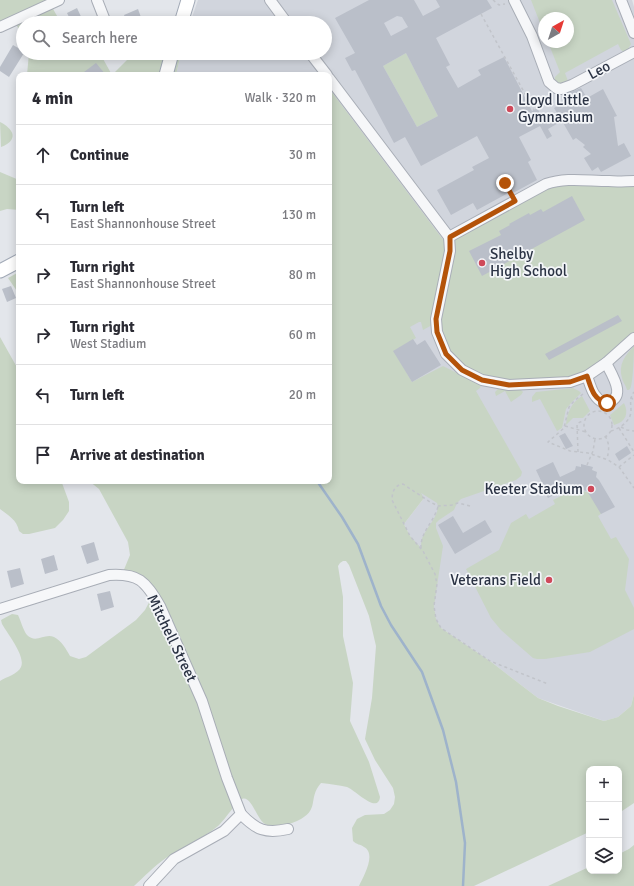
<!DOCTYPE html>
<html lang="en">
<head>
<meta charset="utf-8">
<style>
	body { margin:0; font-family:Signika,sans-serif; background:#f2f2f3; color:#2b2b33 }
	.controls { position:absolute; right:12px; bottom:12px; display:grid; overflow:hidden; border-radius:8px; box-shadow:0 2px 10px #0003 }
	.controls button { width:36px; height:36px; display:grid; place-items:center; padding:0; border:0; border-bottom:1px solid #e1e1e2; background:#fff; color:#2b2b33; font:20px sans-serif }
	.compass { position:absolute; left:538px; top:12px; width:36px; height:36px; border-radius:50%; background:#fff; box-shadow:0 2px 10px #0003; rotate:39deg }
	.stop { position:absolute; width:12px; height:12px; margin:-9px; border:3px solid #b45309; border-radius:50%; background:#fff }
	.stop.end { background:#b45309; border-color:#fff; box-shadow:0 1px 4px #0008 }
	.list { margin:0; padding:0; list-style:none }
	h2 { display:flex; justify-content:space-between; align-items:center; height:52px; margin:0; padding:0 16px; font-size:17px }
	h2 small { font-size:13px; font-weight:400; color:#7c7c81 }
	.list li { display:grid; grid-template-columns:26px 1fr auto; gap:12px; align-items:center; box-sizing:border-box; height:60px; padding:0 16px; border-top:1px solid #e1e1e2 }
	.list b { display:block; font-size:15px; white-space:nowrap }
	.list p { margin:0; font-size:13px; white-space:nowrap; color:#7c7c81 }
	.list em { font-size:13px; font-style:normal; color:#7c7c81 }
	.icon { flex:none; width:22px; height:22px; fill:none; stroke:currentColor; stroke-width:2; stroke-linecap:round; stroke-linejoin:round }
	.map { position:relative; flex:none; width:634px; height:886px; overflow:hidden }
	.search { position:absolute; background:#fff; box-shadow:0 2px 10px #0003; left:16px; top:16px; width:316px; height:44px; display:flex; align-items:center; gap:10px; box-sizing:border-box; padding:0 14px; border-radius:22px; color:#7c7c81; font-size:15px }
	.panel { position:absolute; background:#fff; box-shadow:0 2px 10px #0003; left:16px; top:72px; width:316px; height:412px; border-radius:8px }
	.map>svg:first-child { display:block }
	.built { fill:#d1d5dd; fill-rule:evenodd }
	.green { fill:#c8d5c4; fill-rule:evenodd }
	.lines { fill:none; stroke-linecap:round; stroke-linejoin:round }
	.stream { stroke:#9eb3cb; stroke-width:2.5 }
	.building { fill:#babfc9; fill-rule:evenodd }
	.minor-casing { stroke:#a8adb6; stroke-width:12 }
	.major-casing { stroke:#a2aab7; stroke-width:15 }
	.path { stroke:#c1c4ca; stroke-width:1.5; stroke-dasharray:3 3; stroke-linecap:butt }
	.minor { stroke:#f6f7f9; stroke-width:10 }
	.major { stroke:#fff; stroke-width:13 }
	.route { stroke:#b45309; stroke-width:5 }
	.poi-dot { fill:#cf495a; stroke:#f3f5f8; stroke-width:1.5 }
	.labels { text-anchor:middle; stroke-width:3.5; stroke-linejoin:round; paint-order:stroke }
	.street-label { font-size:15px; fill:#2b3344; stroke:#f3f5f8 }
	.poi-label { font-size:15px; fill:#2b3344; stroke:#f3f5f8; text-anchor:start }
</style>
</head>
<body>
<div class="map">
<svg width="634" height="886" viewBox="0 0 634 886">
	<rect width="100%" height="100%" fill="#e3e6eb"/>
	<path class="built" d="M198,0h434l2,7v687l-3,12 -13,11 -14,4 -66,-23 -48,-37 -49,-33 -5,-9 -2,-13 -24,-70 -6,-12 20,-26 -95,-48v-375h-153l5,-22h144v-30h-135zM544,18h24v24h-24z"/>
	<g class="green">
		<path d="M0,0h48l13,23h-38v13l-9,-15 -14,6z"/>
		<path d="M531,0h81l19,44 -3,5 -4,3 -3,-2 -3,-6 -53,29 3,8 -8,4 -6,-4 1,-4 5,-5 -12,-30h20v-24h-24v15z"/>
		<path d="M29,53h69l4,4 10,18 18,-18 7,-4h44l-5,22h-149z"/>
		<path d="M406,53l32,63 -21,11 -34,-61z"/>
		<path d="M331,91l113,150 1,13 -11,48 -2,23 -9,5 -2,-8h-2l-9,5 6,11 -22,13 18,31 31,-16 38,19 -1,3 -4,3 46,81 -1,4 -5,4 -55,19 -4,4 -3,7 -15,10 -3,3v5l7,18 -9,60 2,13 5,9 49,33 48,37 20,8 46,15 14,-4 13,-11 3,-12v109l-15,10v-44h-30v63l-115,54h-115c4,-9 18,-32 5,-39 -4,-3 -7,-2 -11,-6l-1,-13 5,-9 8,-4 19,-1 6,-4 4,-6 1,-7 -2,-9 -18,-28 -10,-21 7,-41 4,-52 -7,-30 -20,-51 -3,-4h-3l-3,2 -2,3 5,31v39l10,47 -3,38 19,41 11,35c-2,18 -26,-8 -33,-10 -8,-2 -17,-3 -26,-4 -14,16 0,27 -24,38 -9,4 -20,7 -30,4 -10,-3 -15,-30 -25,-26 -5,2 -18,22 -24,27 -16,13 -36,21 -52,32 -12,8 -22,19 -32,28h-134v-205c6,-4 18,-7 21,-14 5,-11 -14,-34 -19,-43l-1,-4 11,-6 6,1c3,6 5,15 9,20 9,9 17,-2 27,2 8,4 12,12 16,19l9,3 7,-2 50,-37 9,-10 9,-17 -31,-21 7,-17 -2,-13 -29,-53 -10,-8h240v-389zM421,493l16,10c4,10 -9,23 -14,33 -2,4 -2,8 -2,12l-11,-12 -6,-12 20,-26z"/>
		<path d="M0,122c14,7 19,18 1,25z"/>
		<path d="M0,172l19,8v30l-12,-1 -7,2z"/>
		<path d="M634,181v157l-47,38 -78,9 -47,-15 -25,-38 12,-95 97,-53z"/>
		<path d="M19,272v22l-11,-16z"/>
		<path d="M0,337l19,34v110h44l-1,2 7,19v9l-6,9 -8,8 -26,6h-6l-4,-3c-2,-11 -11,-16 -19,-22z"/>
		<path d="M634,346c0,6 -1,40 -4,43 -1,1 -2,1 -3,1 -1,-5 -4,-7 -5,-12 -4,-13 3,-23 12,-32z"/>
		<path d="M573,388l6,3 2,2 -10,10 -5,6 -4,19 -5,3 -17,-32 -8,3v-5l4,-5z"/>
		<path d="M498,389l23,1 2,2 -2,3 -10,7 -6,-11 -9,5 -1,-4z"/>
		<path d="M582,396l8,15 -7,7h-10l-7,7c1,-12 5,-22 16,-29z"/>
		<path d="M624,403c5,10 2,19 -10,22l-4,-10z"/>
		<path d="M575,489l15,4 12,20 -4,3 13,23 5,-2 13,22 -4,31 9,18v21l-44,23 -45,7h-8l-4,-1 -32,-28 -10,-12 -25,-49 33,-19 12,-27 15,-9 3,5 26,-15 -2,-4z"/>
		<path d="M634,845v41h-86l41,-19v4h30v-17l10,-5z"/>
	</g>
	<g class="lines">
		<path class="stream" d="M317,481l25,36 16,27 23,62 10,19 31,47 21,58 13,52 9,61 -2,43"/>
	</g>
	<g class="building">
		<path d="M369,0h45l9,16 17,-9 -4,-7h51l5,8 -56,30 14,27 -4,2 12,21 23,-13 -3,-5 26,-13 28,54 5,-3 7,12 13,-7 -3,-5 17,-10 -3,-5 13,-5 6,10 16,-9 14,27 -3,1 4,29 6,-3 7,13 -30,16 -3,-5 -6,4 -8,-13 7,-4 -8,-7 2,-2 -9,-7 -3,2 -11,-19 -14,8 4,7 -5,3 -7,-13 -21,11 12,23 -3,2 9,18 -24,13 -1,-2 -35,19 -4,-7 -22,12 -14,-25 37,-20 -2,-3 17,-9 -12,-22 -56,30 -16,-29 -11,6 -39,-73 -3,1 -7,-13 10,-5 -20,-35zM397,16l5,1 6,10 -17,9 -7,-13zM406,53l32,63 -21,11 -34,-61z"/>
		<path d="M77,8l6,13 -4,2h-7l-5,-10z"/>
		<path d="M138,9l5,14h-16l-3,-8z"/>
		<path d="M13,45l10,6 1,2 -15,24 -9,-6v-4z"/>
		<path d="M96,63l10,12h-26z"/>
		<path d="M572,196l13,24 -103,56 -13,-25 32,-16 -2,-4 11,-6 -1,-1 20,-11 1,2 11,-6 2,3z"/>
		<path d="M11,286l5,12 -9,4 -5,-13z"/>
		<path d="M618,315l4,6 -73,39 -4,-6z"/>
		<path d="M413,339l4,6 8,-5 16,25 -29,17 -19,-31z"/>
		<path d="M565,433l8,13 -7,3 -7,-13z"/>
		<path d="M627,446l4,7 -12,8 -4,-7z"/>
		<path d="M553,462l7,15 15,-7 1,-4 5,1v-3l12,3 -1,3 5,2 -1,5 3,3 16,27 -14,7 -14,-23 -18,-4 -21,11 -7,-12 2,-1 -7,-15z"/>
		<path d="M453,516l10,17 22,-13 7,12 -37,22 -17,-29z"/>
		<path d="M94,542l5,18 -12,4 -6,-18z"/>
		<path d="M54,555l4,15 -13,4 -4,-15z"/>
		<path d="M20,568l4,16 -13,4 -4,-17z"/>
		<path d="M110,591l4,16 -13,4 -4,-17z"/>
	</g>
	<g class="lines">
		<g class="minor-casing">
			<g id="minor">
				<path d="M97,0l9,23"/>
				<path d="M270,0l17,23"/>
				<path d="M514,0l18,36 17,46 7,6 5,1 11,-4 62,-33"/>
				<path d="M621,0l13,33"/>
				<path d="M0,27l59,-27"/>
				<path d="M310,53l17,22"/>
				<path d="M329,78l120,159 1,14 -14,68 1,13 9,22 16,16 20,10 27,5 61,-3 17,-6 19,-13 28,-25"/>
				<path d="M449,237l97,-53c20,-7 41,-3 63,-3 8,1 17,0 25,0"/>
				<path d="M587,376c4,11 6,22 17,27 25,-3 8,-28 2,-40"/>
				<path d="M0,609l109,-34c30,-2 36,6 51,31l42,95 25,77 14,36 -17,17 -50,28 -25,27"/>
				<path d="M241,814c15,16 25,20 47,15"/>
			</g>
		</g>
		<g class="major-casing">
			<g id="major">
				<path d="M181,23l7,-23"/>
				<path d="M166,75l6,-22"/>
				<path d="M0,271l19,-10"/>
			</g>
		</g>
		<g class="path">
			<path d="M493,0l6,5 6,-1"/>
			<path d="M481,14l53,96"/>
			<path d="M505,183l6,10"/>
			<path d="M583,394l-9,7 -5,6 -5,21 -16,14 22,9 18,2 20,7 11,7 15,21"/>
			<path d="M631,397l3,4"/>
			<circle cx="598" cy="425" r="14"/>
			<path d="M565,426l21,6"/>
			<path d="M621,427l6,3 7,1"/>
			<path d="M619,428l15,24"/>
			<path d="M611,431c8,-2 20,-10 20,-20 0,-8 -2,-12 3,-19"/>
			<path d="M605,436c5,8 4,14 2,23"/>
			<path d="M578,452l-1,-28 3,-2 4,-1"/>
			<path d="M587,465l6,-14 2,-12"/>
			<path d="M619,467l15,-12"/>
			<path d="M470,506l-12,-3 -6,2 -14,1 -8,-4 -27,-18c-9,1 -11,9 -11,16l18,36 13,15 12,23 2,10 -3,22 2,13 5,9 49,33 58,23"/>
			<path d="M421,548c-1,-16 14,-27 17,-42"/>
		</g>
		<use href="#minor" class="minor"/>
		<use href="#major" class="major"/>
	</g>
	<g class="lines">
		<path class="route" d="M505,183l10,18 -65,36v14l-14,68 1,13 9,22 16,16 20,10 27,5 61,-3 17,-6c4,11 6,24 20,27"/>
	</g>
	<g class="poi-dot">
		<circle cx="510" cy="109" r="4"/>
		<circle cx="482" cy="263" r="4"/>
		<circle cx="591" cy="489" r="4"/>
		<circle cx="549" cy="580" r="4"/>
	</g>
	<g class="labels">
		<g class="street-label">
			<text transform="translate(599 70) rotate(-28)" y="5">Leo</text>
			<text transform="translate(172 638) rotate(64)" y="5">Mitchell Street</text>
		</g>
		<g class="poi-label">
			<text x="518" y="105">Lloyd Little<tspan x="518" dy="17">Gymnasium</tspan></text>
			<text x="490" y="259">Shelby<tspan x="490" dy="17">High School</tspan></text>
			<text x="583" y="494" text-anchor="end">Keeter Stadium</text>
			<text x="541" y="585" text-anchor="end">Veterans Field</text>
		</g>
	</g>
</svg>
<div class="controls">
<button>+</button>
<button>−</button>
<button><svg class="icon" aria-label="layers" viewBox="0 0 24 24"><path d="M12 4l9 5-9 5-9-5zM3 14l9 5 9-5"/></svg></button>
</div>
<svg class="compass" viewBox="-18 -18 36 36"><path d="M0-13l5 13h-10z" fill="#e53935"/><path d="M0 13l5-13h-10z" fill="#7c7c81"/></svg>
<div class="stop" style="left:607px;top:403px"></div>
<div class="stop end" style="left:505px;top:183px"></div>
<div class="search"><svg class="icon" aria-label="search" viewBox="0 0 24 24"><circle cx="10" cy="10" r="6"/><path d="M15 15l6 6"/></svg>Search here</div>
<section class="panel">
<h2>4 min<small>Walk · 320 m</small></h2>
<ul class="list">
<li><svg class="icon" aria-label="ahead" viewBox="0 0 24 24"><path d="M12 20V5M6 11l6-6 6 6"/></svg><div><b>Continue</b></div><em>30 m</em></li>
<li><svg class="icon" aria-label="left" viewBox="0 0 24 24"><path d="M17 20v-9H6M10 6l-5 5 5 5"/></svg><div><b>Turn left</b><p>East Shannonhouse Street</p></div><em>130 m</em></li>
<li><svg class="icon" aria-label="right" viewBox="0 0 24 24"><path d="M7 20v-9h11M14 6l5 5-5 5"/></svg><div><b>Turn right</b><p>East Shannonhouse Street</p></div><em>80 m</em></li>
<li><svg class="icon" aria-label="right" viewBox="0 0 24 24"><path d="M7 20v-9h11M14 6l5 5-5 5"/></svg><div><b>Turn right</b><p>West Stadium</p></div><em>60 m</em></li>
<li><svg class="icon" aria-label="left" viewBox="0 0 24 24"><path d="M17 20v-9H6M10 6l-5 5 5 5"/></svg><div><b>Turn left</b></div><em>20 m</em></li>
<li><svg class="icon" aria-label="arrive" viewBox="0 0 24 24"><path d="M6 21V4h12l-3 4 3 4H6"/></svg><div><b>Arrive at destination</b></div></li>
</ul>
</section>
</div>
</body>
</html>
